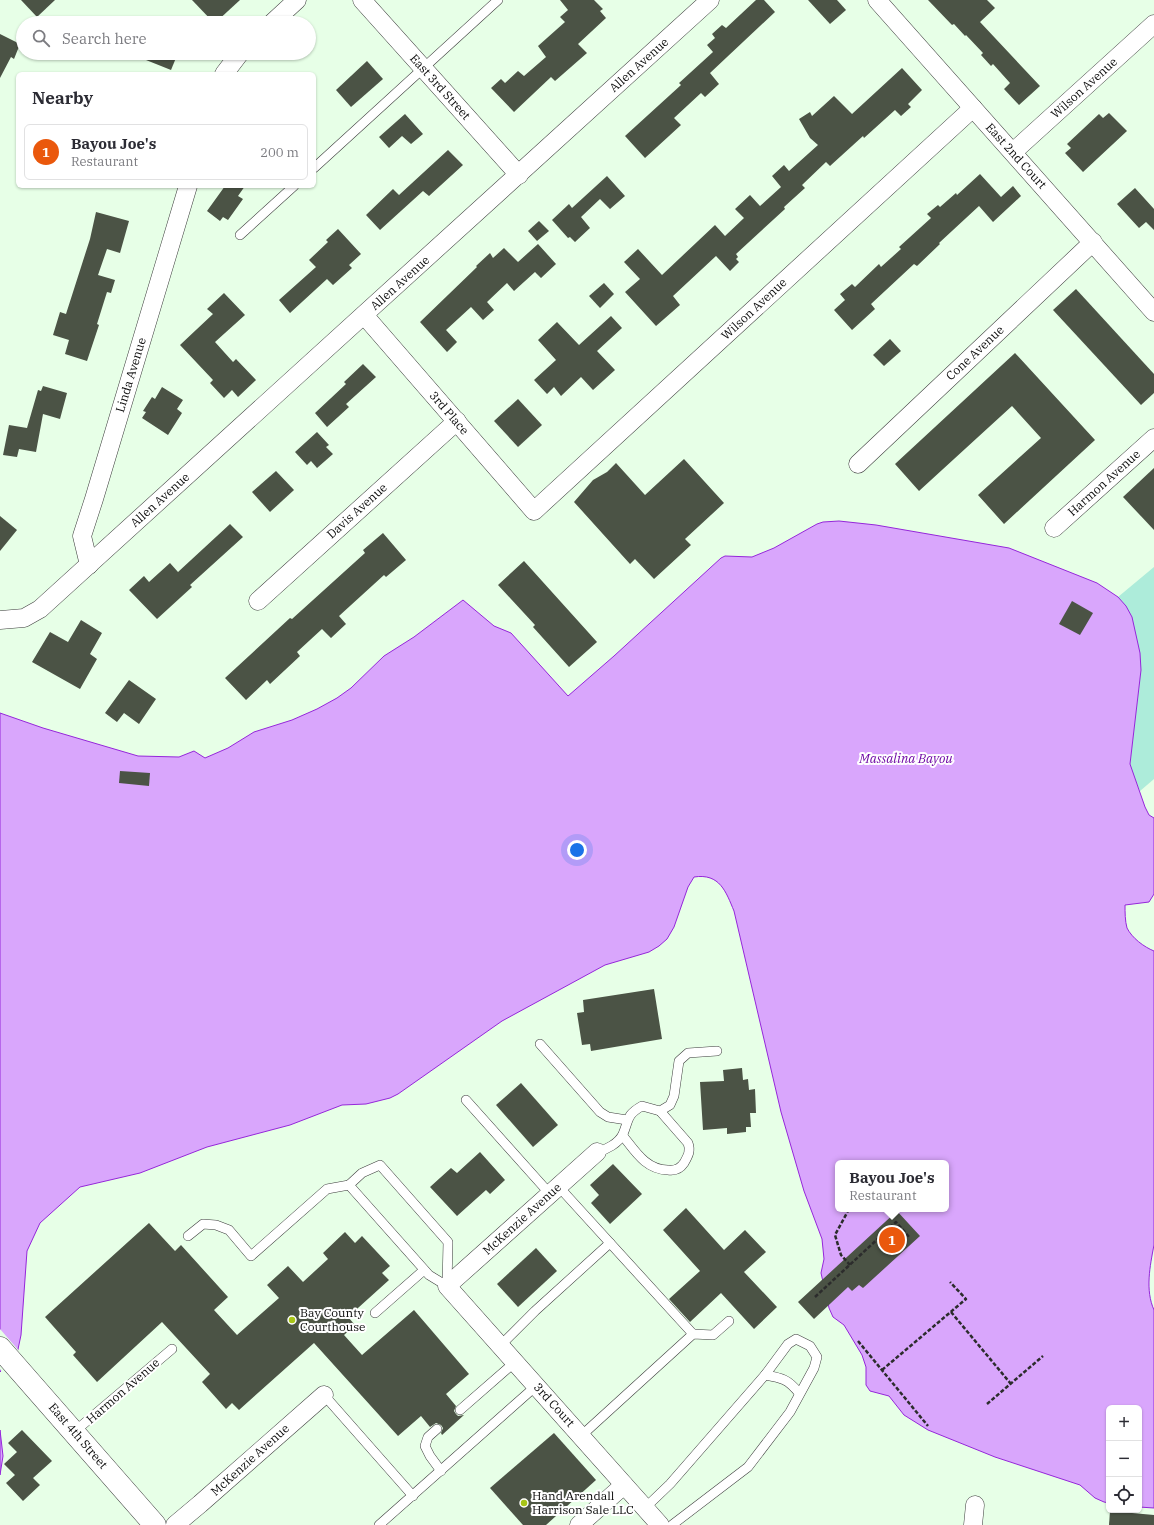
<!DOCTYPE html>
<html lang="en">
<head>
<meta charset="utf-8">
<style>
	body { margin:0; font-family:"IBM Plex Serif",serif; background:#f2f2f3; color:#2b2b33 }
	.controls { position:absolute; right:12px; bottom:12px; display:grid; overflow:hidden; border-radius:6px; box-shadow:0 1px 3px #0004 }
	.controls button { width:36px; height:36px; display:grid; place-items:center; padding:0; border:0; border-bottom:1px solid #e1e1e2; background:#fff; color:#2b2b33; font:20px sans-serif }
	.you { position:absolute; left:577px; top:850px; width:14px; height:14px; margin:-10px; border:3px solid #fff; border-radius:50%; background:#1a73e8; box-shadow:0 0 0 6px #1a73e833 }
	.badge { display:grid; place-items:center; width:26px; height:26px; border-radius:50%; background:#ea580c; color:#fff; font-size:13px; font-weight:700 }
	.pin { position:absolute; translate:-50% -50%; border:2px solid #fff; box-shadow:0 1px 4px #0006 }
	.popup { position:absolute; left:835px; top:1160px; width:114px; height:52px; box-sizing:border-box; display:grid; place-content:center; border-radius:6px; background:#fff; filter:drop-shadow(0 1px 3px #0005); font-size:13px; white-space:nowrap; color:#7c7c81 }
	.popup b { font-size:15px; color:#2b2b33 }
	.popup::after { content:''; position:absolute; left:50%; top:100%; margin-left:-8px; border:8px solid transparent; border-top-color:#fff }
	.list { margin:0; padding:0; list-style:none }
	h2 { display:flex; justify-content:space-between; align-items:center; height:52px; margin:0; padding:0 16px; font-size:17px }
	h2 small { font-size:13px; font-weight:400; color:#7c7c81 }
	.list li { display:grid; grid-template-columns:26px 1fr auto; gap:12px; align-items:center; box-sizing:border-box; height:56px; margin:0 8px 8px; padding:0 8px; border:1px solid #e1e1e2; border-radius:6px }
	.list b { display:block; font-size:15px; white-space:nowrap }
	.list p { margin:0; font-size:13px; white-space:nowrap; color:#7c7c81 }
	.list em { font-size:13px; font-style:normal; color:#7c7c81 }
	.icon { flex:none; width:22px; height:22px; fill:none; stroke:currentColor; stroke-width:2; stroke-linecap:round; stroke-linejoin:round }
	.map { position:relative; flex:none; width:1154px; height:1525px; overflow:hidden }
	.search { position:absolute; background:#fff; box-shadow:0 1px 3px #0004; left:16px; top:16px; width:300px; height:44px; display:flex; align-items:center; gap:10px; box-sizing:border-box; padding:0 14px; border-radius:22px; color:#7c7c81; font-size:15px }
	.panel { position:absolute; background:#fff; box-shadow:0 1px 3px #0004; left:16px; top:72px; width:300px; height:116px; border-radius:6px }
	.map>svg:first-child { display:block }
	.green { fill:#adecda }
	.water { fill:#d9a6fc; stroke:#9526da; fill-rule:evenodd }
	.pier { fill:#e7ffe7 }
	.building { fill:#4b5345 }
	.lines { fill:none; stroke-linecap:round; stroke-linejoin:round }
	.service-casing { stroke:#3d3d3d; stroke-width:10 }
	.minor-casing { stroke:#3d3d3d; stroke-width:19 }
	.tertiary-casing { stroke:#3d3d3d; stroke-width:23 }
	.path { stroke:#2c2c2c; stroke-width:2.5; stroke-dasharray:4 2; stroke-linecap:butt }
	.service { stroke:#fff; stroke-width:9 }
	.minor { stroke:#fff; stroke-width:18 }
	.tertiary { stroke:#fff; stroke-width:22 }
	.poi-dot { fill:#a7c517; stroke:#fff; stroke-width:1.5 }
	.labels { text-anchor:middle; stroke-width:4; stroke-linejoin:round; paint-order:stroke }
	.street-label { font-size:12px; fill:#0a0a0a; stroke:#fff }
	.poi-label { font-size:12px; fill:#0a0a0a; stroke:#fff; text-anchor:start }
	.water-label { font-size:13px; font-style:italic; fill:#700aa5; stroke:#fff }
</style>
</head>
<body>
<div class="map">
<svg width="1154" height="1525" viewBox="0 0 1154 1525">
	<rect width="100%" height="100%" fill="#e7ffe7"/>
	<path class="green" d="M1154,567v212l-14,12 -8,-19 -2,-8 11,-94 -23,-73z"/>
	<g class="water">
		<path d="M839,521l37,4 133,23 88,35 21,14 8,9 6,11 8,36 1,17 -11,94 15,43 4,8 5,3v76l-5,8 -24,3c0,7 0,16 2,23 5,10 17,19 27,23v294c-4,21 -9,45 0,65v198l-15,-1v-99h-30v95l-5,-1 -9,-4 -15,-13 -85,-28 -67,-27 -24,-15 -15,-19 -19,-5 -4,-6v-18l-4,-12 -18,-30 -11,-8 -4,-9 -8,-35 3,-14 -2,-20 -18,-48 -23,-79 -47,-201c-8,-19 -14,-38 -40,-34l-6,10 -14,40 -7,12 -8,7 -10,6 -44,13 -103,56 -104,73 -8,4 -24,6 -24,1 -52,20 -83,22 -67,26 -60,14 -40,36 -13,28 -6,84 -4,19 -17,18v-659l43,15 95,28 41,1 15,-6 11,7 23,-10 26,-16 38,-12 25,-11 20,-11 14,-10 33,-32 30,-19 49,-37 31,26 17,7 57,63 46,-40 107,-98 4,-2 27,1 22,-9 43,-24 6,-2zM838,1163h108v46h-108z"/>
		<path d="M0,1430l3,26 -3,19z"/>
	</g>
	<path class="pier" d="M0,1329l20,23 -1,2 -17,18 -2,-3z"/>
	<g class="building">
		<path d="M21,0h34l-18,17z"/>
		<path d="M192,0h48l-25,23h-1z"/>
		<path d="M560,0h34l9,9 -3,2 6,7 -28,26 9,9 -32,28 -4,-4 -37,35 -23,-24 10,-9 4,4 13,-12 6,5 22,-19 -8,-11 27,-24 -5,-5 8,-7z"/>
		<path d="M756,0h8l11,12 -65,61 9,11 -14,13 -4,-4 -27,25 7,7 -36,33 -20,-22 56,-51 -2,-2 34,-31 -6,-7 8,-7 -3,-4 10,-9 4,3z"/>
		<path d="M808,0h29l9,10 -16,14z"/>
		<path d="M928,0h59l8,8 -15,14 60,64 -21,19 -15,-16 6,-6 -17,-19 -2,2 -10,-11 2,-2 -17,-18 -1,1 -11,-12 -2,1z"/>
		<path d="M0,34l20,10 -6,15 -3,-2 -11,21z"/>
		<path d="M131,53h47l-7,17 -40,-16z"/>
		<path d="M367,61l16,18 -32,28 -15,-17z"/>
		<path d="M902,68l20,22 -14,14 3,3 -10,9 -6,-6 -31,28 -1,-2 -33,30 -4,-4 -24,23 3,3 -21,19 1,2 -49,45 2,3 -2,2 3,3 -9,9 -14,-15 -43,40 7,9 -24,21 -31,-34 15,-13 -16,-17 14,-13 24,26 53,-50 10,11 19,-18 -9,-9 15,-14 10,11 21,-19 -9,-11 12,-11 5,6 29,-26 -8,-7 -11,-19 11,-7 2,4 22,-20 18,18z"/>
		<path d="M1109,113l18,18 -44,41 -18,-19 6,-5 -4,-4 32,-30 4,4z"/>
		<path d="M405,114l18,20 -12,10 -9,-8 -13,12 -10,-11z"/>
		<path d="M448,150l15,15 -34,31 -6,-5 -43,39 -14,-15 27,-26 6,6z"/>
		<path d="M980,174l21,23 12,-11 8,10 -28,26 -14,-16 -40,37 1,1 -23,22 -3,-2 -43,40 4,5 -23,21 -18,-20 11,-10 -5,-6 12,-10 3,3 24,-23 2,3 20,-18 -2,-2 32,-29 -4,-4 11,-9 2,2 16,-14 1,2z"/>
		<path d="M607,176l18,20 -15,13 -10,-10 -19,18 9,11 -15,14 -5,-5 -2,1 -16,-18 17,-16 3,4z"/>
		<path d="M225,186h20l-7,10 5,3 -15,21 -5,-3 -3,4 -13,-10z"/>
		<path d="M1135,188l19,21v21l-8,-8 -7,6 -22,-24z"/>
		<path d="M96,212l33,9 -9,32 -13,-4 -9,26 17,5 -4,13 -4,-1 -10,32 2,1 -12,36 -22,-7 4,-14 -16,-5 7,-23 6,2 24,-75z"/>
		<path d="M539,221l10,10 -12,10 -9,-10z"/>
		<path d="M338,229l23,25 -12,11 3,3 -19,17 -6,-6 -37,34 -11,-13 37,-33 -7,-7 19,-18 -2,-2z"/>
		<path d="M538,244l18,20 -15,14 -6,-6 -21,19 -7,-8 -20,19 7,8 -11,10 -12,-13 -25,23 11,12 -10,10 -27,-30 57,-55 -1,-1 14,-13 3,5 11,-10 14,14z"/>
		<path d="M604,283l10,11 -14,14 -11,-12z"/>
		<path d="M1076,289l78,85v19l-13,12 -88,-95z"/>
		<path d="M224,293l21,22 -30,27 18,20 3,-3 20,21 -18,17 -6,-7 -8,8 -14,-15 3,-3 -33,-35 33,-31 -6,-5z"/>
		<path d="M611,316l11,12 -25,23 18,19 -22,20 -12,-13 -20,19 -7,-9 -7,7 -13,-14 22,-20 -18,-20 19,-18 22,23z"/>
		<path d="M890,339l11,12 -17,15 -11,-11z"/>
		<path d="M1015,353l80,87 -91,84 -26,-29 63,-57 -29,-32 -93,85 -24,-27z"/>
		<path d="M363,364l13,13 -30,27 3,3 -22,20 -12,-14 31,-29 -2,-2z"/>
		<path d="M43,386l24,7 -7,26 -17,-5 -7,38 -17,-3 -2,8 -14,-2 6,-30 18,3 11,-38 3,1z"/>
		<path d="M162,387l21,13 -6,9 5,4 -14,22 -26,-17 4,-6 -3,-1 9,-14 3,2z"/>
		<path d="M518,399l24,26 -24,22 -24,-26z"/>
		<path d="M317,432l12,13 -3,2 7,7 -16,14 -6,-7 -4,4 -12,-13z"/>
		<path d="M684,459l40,44 -39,36 6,6 -37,34 -19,-20 -5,5 -56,-62 19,-22 14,-8 9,-9 29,32z"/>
		<path d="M1154,468v62l-31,-33z"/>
		<path d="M276,471l18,19 -24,22 -18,-20z"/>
		<path d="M0,516l17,14 -17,21z"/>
		<path d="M230,524l13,13 -53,48 2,2 -35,32 -28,-29 15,-14 5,6 21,-19 8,9z"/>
		<path d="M383,533l23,27 -20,17 -2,-2 -45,41 7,8 -15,14 -9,-9 -25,23 3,4 -30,28 -3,-4 -21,20 -21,-22 65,-60 2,1 73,-66 -2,-3z"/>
		<path d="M524,561l73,81 -28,25 -36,-40 2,-2 -37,-40z"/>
		<path d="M1072,601l21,12 -13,22 -21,-11z"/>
		<path d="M81,620l21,13 -12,21 7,5 -17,30 -48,-27 18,-30 18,10z"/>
		<path d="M129,680l27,19 -17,25 -15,-11 -7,9 -12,-9z"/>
		<path d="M120,771l30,2 -1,13 -30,-3z"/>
		<path d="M654,989l8,50 -71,12 -1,-7 -8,1 -5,-32 7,-1 -1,-12z"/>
		<path d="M742,1068l1,12 5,-1 1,11 6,-1 1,24h-6l1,14h-5v5l-19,2v-6l-24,2 -3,-48 24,-1 -1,-11z"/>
		<path d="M521,1083l37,42 -25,22 -37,-42z"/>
		<path d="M480,1152l25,28 -15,14 -4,-4 -29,26 -27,-29 21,-19 6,5z"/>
		<path d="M613,1164l29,30 -32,30 -19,-21 8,-8 -9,-10z"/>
		<path d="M686,1208l38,42 21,-20 21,22 -22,20 33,35 -23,22 -33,-36 -31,29 -21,-23 31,-28 -37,-41z"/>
		<path d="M897,1211l23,25 -57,52 -4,-3 -7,6 -4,-4 -34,32 -16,-17z"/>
		<path d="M149,1223l26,28 6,-6 47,52 -14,13 23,25 42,-37 -12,-13 21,-19 15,16 25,-23 -5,-6 22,-21 10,11 7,-7 28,30 -8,7 7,7 -41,37 7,8 -11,10 18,20 52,-45 55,64 -23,20 10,12 -2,5 2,3 2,2 6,-1 -22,20 -1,-2 2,-5 -2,-3 -5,-2 -6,4 -9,-11 -23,20 -84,-93 -75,67 -7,-7 -6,6 -24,-27 8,-8 -48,-52 -65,60 -24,-27 3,-3 -31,-35z"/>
		<path d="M536,1248l21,23 -39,36 -21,-23z"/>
		<path d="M22,1430l30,31 -19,17 7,7 -17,16 -17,-18 9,-8 -11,-11 13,-12 -9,-9z"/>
		<path d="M554,1433l42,47 -50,45h-23l-33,-37z"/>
		<path d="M1110,1511l44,4v10h-45z"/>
	</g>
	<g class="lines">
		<g class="service-casing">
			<g id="service">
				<path d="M314,168l184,-168"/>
				<path d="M240,235l54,-49"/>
				<path d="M540,1044l60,68 8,5 19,3"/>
				<path d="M466,1100l84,94"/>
				<path d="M623,1136c12,15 23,34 45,34 7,1 12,-1 16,-7 4,-7 7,-12 4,-20l-28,-32"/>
				<path d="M597,1152c9,-2 22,-9 26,-18 6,-14 3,-19 19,-28l18,5 10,-6 4,-9 5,-35 9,-8 29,-2"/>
				<path d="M380,1165l68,77 -1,44 -18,-11 -80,-90 13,-12z"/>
				<path d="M559,1187l134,147"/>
				<path d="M188,1236l15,-12 13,1 13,5 22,26 76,-67 22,-4"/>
				<path d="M375,1313l49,-43"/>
				<path d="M500,1346l35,-35 75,-68"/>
				<path d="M765,1375c17,3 23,4 34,18"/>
				<path d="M324,1395l89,101"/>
				<path d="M460,1410l55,-48"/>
				<path d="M437,1429l-9,8 -3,9 5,10 11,15"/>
				<path d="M74,1432l98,-83"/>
				<path d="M581,1436l112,-102 20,1 16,-14"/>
				<path d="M645,1508l25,-24 95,-109 23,-31 8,-5 14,7 7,11 -3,11 -24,44 -42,55 -76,58"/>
				<path d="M379,1525l157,-139"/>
			</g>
		</g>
		<g class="minor-casing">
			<g id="minor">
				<path d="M362,0l157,175"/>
				<path d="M877,0l277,312"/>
				<path d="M272,23l25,-23"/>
				<path d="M224,74l16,-21"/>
				<path d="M1013,152l141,-128"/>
				<path d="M364,315l170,196 439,-403"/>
				<path d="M858,464l235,-222"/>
				<path d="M1054,528l100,-90"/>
				<path d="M89,565l-7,-29 12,-37 94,-313"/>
				<path d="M258,601l199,-180"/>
				<path d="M0,620l24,-2 16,-9 670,-609"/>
				<path d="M597,1152l-150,134 213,239"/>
				<path d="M175,1525l25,-21 124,-109"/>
				<path d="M579,1525l45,-40"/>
				<path d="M973,1525l2,-20"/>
			</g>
		</g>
		<g class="tertiary-casing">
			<path id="tertiary" d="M0,1348l155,177"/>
		</g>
		<g class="path">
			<path d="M849,1209l-14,26 6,20 9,10"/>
			<path d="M815,1297l81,-75 14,16"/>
			<path d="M951,1312l60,72"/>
			<path d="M858,1341l70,85"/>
			<path d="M882,1370l84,-71 -16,-17"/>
			<path d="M987,1404l56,-48"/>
		</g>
		<use href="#service" class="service"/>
		<use href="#minor" class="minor"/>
		<use href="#tertiary" class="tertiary"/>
	</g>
	<g class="poi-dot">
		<circle cx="292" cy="1320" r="4"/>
		<circle cx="524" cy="1503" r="4"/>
	</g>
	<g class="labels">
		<g class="street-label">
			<text transform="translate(639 65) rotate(-42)" y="4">Allen Avenue</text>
			<text transform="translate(440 87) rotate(48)" y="4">East 3rd Street</text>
			<text transform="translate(1084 88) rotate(-42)" y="4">Wilson Avenue</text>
			<text transform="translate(1016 156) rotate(48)" y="4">East 2nd Court</text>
			<text transform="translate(400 283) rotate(-42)" y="4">Allen Avenue</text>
			<text transform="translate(754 309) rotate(-43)" y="4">Wilson Avenue</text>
			<text transform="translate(975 353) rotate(-43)" y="4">Cone Avenue</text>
			<text transform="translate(131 375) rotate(-73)" y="4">Linda Avenue</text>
			<text transform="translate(449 413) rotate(49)" y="4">3rd Place</text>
			<text transform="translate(1104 483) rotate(-42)" y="4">Harmon Avenue</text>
			<text transform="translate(160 500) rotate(-42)" y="4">Allen Avenue</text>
			<text transform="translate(357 511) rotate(-42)" y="4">Davis Avenue</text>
			<text transform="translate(522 1219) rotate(-42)" y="4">McKenzie Avenue</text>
			<text transform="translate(123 1391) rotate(-41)" y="4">Harmon Avenue</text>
			<text transform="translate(554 1405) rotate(48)" y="4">3rd Court</text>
			<text transform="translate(78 1436) rotate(49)" y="4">East 4th Street</text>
			<text transform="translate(250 1460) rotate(-42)" y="4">McKenzie Avenue</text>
		</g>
		<g class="poi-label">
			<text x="300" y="1317">Bay County<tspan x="300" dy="14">Courthouse</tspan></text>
			<text x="532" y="1500">Hand Arendall<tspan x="532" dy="14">Harrison Sale LLC</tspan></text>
		</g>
		<g class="water-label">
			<text x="906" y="763">Massalina Bayou</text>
		</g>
	</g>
</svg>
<div class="controls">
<button>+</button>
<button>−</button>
<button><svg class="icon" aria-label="locate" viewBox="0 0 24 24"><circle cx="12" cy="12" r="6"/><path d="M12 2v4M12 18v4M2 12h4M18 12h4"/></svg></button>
</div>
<div class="you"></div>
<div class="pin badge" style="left:892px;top:1240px">1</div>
<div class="popup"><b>Bayou Joe's</b>Restaurant</div>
<div class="search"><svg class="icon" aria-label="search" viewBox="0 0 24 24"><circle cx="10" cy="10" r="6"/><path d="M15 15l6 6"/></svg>Search here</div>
<section class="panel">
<h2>Nearby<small></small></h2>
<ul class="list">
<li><span class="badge">1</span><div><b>Bayou Joe's</b><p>Restaurant</p></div><em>200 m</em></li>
</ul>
</section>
</div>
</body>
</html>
